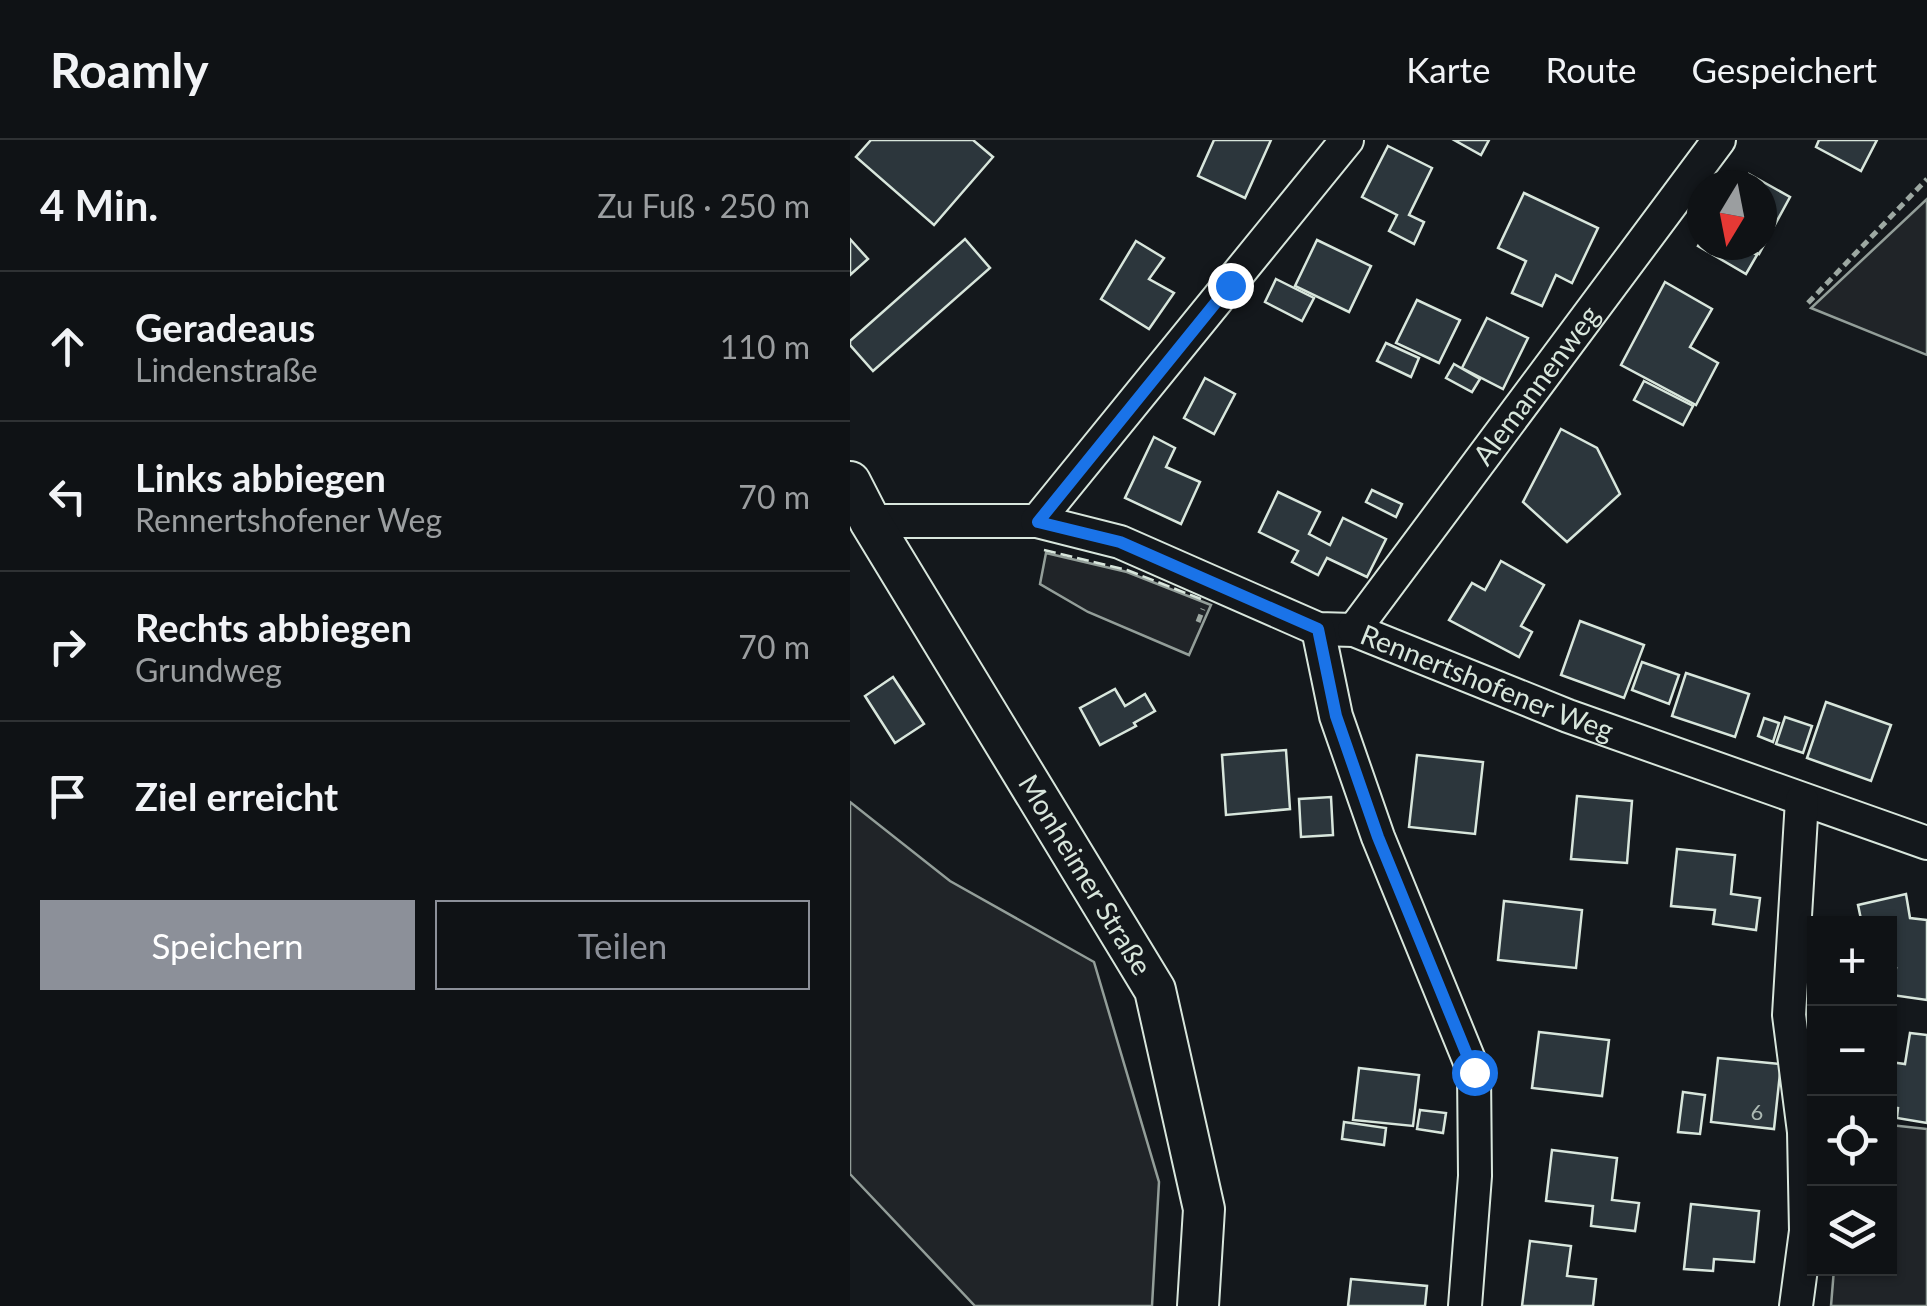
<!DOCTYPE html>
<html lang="de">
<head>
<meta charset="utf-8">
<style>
	body { margin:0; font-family:Lato,sans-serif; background:#181b1e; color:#f1f3f6 }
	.controls { position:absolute; right:30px; bottom:30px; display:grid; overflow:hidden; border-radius:0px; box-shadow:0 2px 8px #0004 }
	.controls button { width:90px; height:90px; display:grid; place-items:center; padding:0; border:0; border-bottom:2px solid #2f3234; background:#0f1215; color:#f1f3f6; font:50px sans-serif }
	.compass { position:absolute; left:837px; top:30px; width:90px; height:90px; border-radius:50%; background:#0f1215; box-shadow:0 2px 8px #0004; rotate:190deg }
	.stop { position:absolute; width:30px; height:30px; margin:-22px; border:8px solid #1a73e8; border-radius:50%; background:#fff }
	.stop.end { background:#1a73e8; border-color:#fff; box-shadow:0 2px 10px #0008 }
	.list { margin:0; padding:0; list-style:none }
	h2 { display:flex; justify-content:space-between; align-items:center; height:130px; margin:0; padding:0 40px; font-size:42px }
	h2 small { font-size:32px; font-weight:400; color:#9b9ea0 }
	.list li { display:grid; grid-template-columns:65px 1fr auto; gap:30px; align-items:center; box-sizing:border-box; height:150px; padding:0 40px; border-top:2px solid #2f3234 }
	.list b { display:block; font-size:38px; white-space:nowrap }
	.list p { margin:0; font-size:32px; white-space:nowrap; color:#9b9ea0 }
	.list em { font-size:32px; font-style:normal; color:#9b9ea0 }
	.actions { display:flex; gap:20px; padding:30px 40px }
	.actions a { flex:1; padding:22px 0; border:2px solid #8c9099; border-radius:0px; text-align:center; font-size:35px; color:#8c9099 }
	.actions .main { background:#8c9099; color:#fff }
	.icon { flex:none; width:55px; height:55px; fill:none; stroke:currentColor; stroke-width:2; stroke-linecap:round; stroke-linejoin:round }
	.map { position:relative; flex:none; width:1077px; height:1166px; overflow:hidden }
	header { display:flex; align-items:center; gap:60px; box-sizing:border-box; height:140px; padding:0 50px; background:#0f1215; border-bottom:2px solid #2f3234 }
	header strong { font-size:48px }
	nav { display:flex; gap:55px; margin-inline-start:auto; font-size:35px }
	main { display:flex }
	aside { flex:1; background:#0f1215 }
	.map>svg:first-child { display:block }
	.green { fill:#202428; stroke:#939e99; stroke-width:2.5 }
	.building { fill:#2c363c; stroke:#d8e6dc; stroke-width:2.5 }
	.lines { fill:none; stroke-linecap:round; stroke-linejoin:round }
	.minor-casing { stroke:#d8e6dc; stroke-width:36 }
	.major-casing { stroke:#d8e6dc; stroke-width:44 }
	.path { stroke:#9da8a2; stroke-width:5; stroke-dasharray:8 5; stroke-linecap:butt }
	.minor { stroke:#14181c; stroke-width:32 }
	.major { stroke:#14181c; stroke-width:40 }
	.fence { stroke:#d8e6dc; stroke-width:2.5; stroke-dasharray:12 5; stroke-linecap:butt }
	.route { stroke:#1a73e8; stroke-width:12 }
	.labels { text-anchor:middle; stroke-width:8; stroke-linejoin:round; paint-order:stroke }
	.number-label { font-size:22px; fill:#adbab4 }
	.street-label { font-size:28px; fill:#d8e6dc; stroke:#14181c }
</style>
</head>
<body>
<header>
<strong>Roamly</strong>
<nav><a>Karte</a><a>Route</a><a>Gespeichert</a></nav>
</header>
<main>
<aside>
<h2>4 Min.<small>Zu Fuß · 250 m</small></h2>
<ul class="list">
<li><svg class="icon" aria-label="ahead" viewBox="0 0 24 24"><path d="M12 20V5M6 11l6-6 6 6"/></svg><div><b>Geradeaus</b><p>Lindenstraße</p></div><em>110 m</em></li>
<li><svg class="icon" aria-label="left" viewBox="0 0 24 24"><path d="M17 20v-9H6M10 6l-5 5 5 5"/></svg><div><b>Links abbiegen</b><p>Rennertshofener Weg</p></div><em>70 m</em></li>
<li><svg class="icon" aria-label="right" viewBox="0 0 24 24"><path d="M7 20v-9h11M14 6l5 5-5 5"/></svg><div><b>Rechts abbiegen</b><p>Grundweg</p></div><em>70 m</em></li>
<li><svg class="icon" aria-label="arrive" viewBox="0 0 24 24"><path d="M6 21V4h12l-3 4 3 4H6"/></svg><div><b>Ziel erreicht</b></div></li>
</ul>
<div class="actions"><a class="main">Speichern</a><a>Teilen</a></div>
</aside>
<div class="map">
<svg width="1077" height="1166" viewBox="0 0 1077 1166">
	<rect width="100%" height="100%" fill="#14181c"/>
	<g class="green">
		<path d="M1077,59v156l-116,-47z"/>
		<path d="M196,413l81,19 84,33 -22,50 -101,-43 -48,-28z"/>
		<path d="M0,662l100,79 144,81 65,220 -7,124h-177l-125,-132z"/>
		<path d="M1040,985l37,4v177h-96l3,-37 56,-1z"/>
	</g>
	<g class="building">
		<path d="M21,0h102l20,17 -59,68 -78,-68z"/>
		<path d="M364,0h57l-26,58 -47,-22z"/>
		<path d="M604,0h35l-8,15z"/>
		<path d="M969,0h58l-16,31 -45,-24z"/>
		<path d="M538,6l44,22 -23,47 15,7 -10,22 -25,-13 8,-16 -35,-18z"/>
		<path d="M899,34l41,23 -31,57 -16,-9h19v-60h-19z"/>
		<path d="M674,53l74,35 -26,55 -16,-8 -14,31 -30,-13 14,-32 -28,-13z"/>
		<path d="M0,99l18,20 -18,16z"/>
		<path d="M115,99l25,29 -117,103 -23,-26v-4z"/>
		<path d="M852,99v6h37l18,10 -11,19 -48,-28z"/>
		<path d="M467,100l54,26 -22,46 -54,-26z"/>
		<path d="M286,101l28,17 -15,21 25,14 -25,36 -48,-30z"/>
		<path d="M426,139l38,19 -12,23 -37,-19z"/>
		<path d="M815,142l47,27 -22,38 28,16 -22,42 -75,-40z"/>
		<path d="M567,160l43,20 -21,43 -43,-20z"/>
		<path d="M637,178l41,20 -25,51 -41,-21z"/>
		<path d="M536,203l33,15 -8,19 -34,-16z"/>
		<path d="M604,224l26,15 -8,13 -26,-14z"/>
		<path d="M355,238l30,16 -21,40 -30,-16z"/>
		<path d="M794,241l49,25 -10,19 -49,-25z"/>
		<path d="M711,289l36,19 23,46 -53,48 -44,-40z"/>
		<path d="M304,297l21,11 -9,19 34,15 -19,42 -56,-26z"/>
		<path d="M522,350l30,14 -6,13 -30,-15z"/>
		<path d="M428,352l42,20 -11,22 21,11 13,-27 43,21 -19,38 -40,-19 -9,17 -26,-13 6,-11 -39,-19z"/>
		<path d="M651,421l43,24 -23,41 11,6 -13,25 -70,-37 23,-37 13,7z"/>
		<path d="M730,481l64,24 -20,53 -63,-23z"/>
		<path d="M792,522l37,13 -10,29 -37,-14z"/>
		<path d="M836,533l63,21 -14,43 -63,-21z"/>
		<path d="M43,537l31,47 -29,19 -30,-47z"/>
		<path d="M265,549l10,17 20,-12 10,17 -21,12 2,3 -36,19 -20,-37z"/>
		<path d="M976,562l65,23 -20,56 -64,-23z"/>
		<path d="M935,577l27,9 -9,27 -27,-9z"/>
		<path d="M914,578l15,5 -6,19 -15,-6z"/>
		<path d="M436,610l4,59 -64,6 -4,-60z"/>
		<path d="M567,615l66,7 -8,72 -66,-7z"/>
		<path d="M727,656l55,5 -5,62 -56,-4z"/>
		<path d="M481,657l2,38 -32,2 -2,-38z"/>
		<path d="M827,709l58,6 -4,39 29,4 -4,32 -43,-6 2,-14 -44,-4z"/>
		<path d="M1056,754l4,24 17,2v80l-35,-5 4,-27 -6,-1v-43h-28l-4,-19z"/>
		<path d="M654,761l78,9 -6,58 -78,-8z"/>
		<path d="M689,892l70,8 -7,56 -70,-8z"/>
		<path d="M1060,893l17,2v88l-30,-5 1,-10 -8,-1v-45l15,2z"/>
		<path d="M868,918l63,6 -7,65 -63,-7z"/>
		<path d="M509,928l60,7 -6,51 -60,-6z"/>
		<path d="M833,952l22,3 -5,39 -22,-2z"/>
		<path d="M570,970l26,3 -3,20 -26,-4z"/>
		<path d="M494,982l42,6 -2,17 -42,-6z"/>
		<path d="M702,1010l65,8 -5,42 27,3 -4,28 -44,-5 2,-20 -47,-5z"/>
		<path d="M841,1064l68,7 -5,51 -40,-3 -1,12 -29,-2z"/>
		<path d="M680,1101l41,5 -4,30 29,3 -3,27h-71z"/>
		<path d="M501,1139l76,7 -2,20h-77z"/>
	</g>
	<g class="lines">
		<g class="minor-casing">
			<g id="minor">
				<path id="s1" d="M20,381h167l83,21 198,87 36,1 214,86 359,127"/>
				<path d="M187,381l310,-381"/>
				<path d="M468,489l18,87 42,121 96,235 1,104 -10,130"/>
				<path id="s2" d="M504,490l365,-490"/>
				<path d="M946,1166l10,-75 -2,-99 -15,-117 13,-215"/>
			</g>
		</g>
		<g class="major-casing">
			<g id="major">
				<path id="s3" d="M0,342l20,39 285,469 49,219 -6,97"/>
			</g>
		</g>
		<g class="path">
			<path d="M958,163l119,-124"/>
			<path d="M348,482l5,-13"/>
		</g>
		<use href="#minor" class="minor"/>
		<use href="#major" class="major"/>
		<path class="fence" d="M194,410l83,20 74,29"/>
	</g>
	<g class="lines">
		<path class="route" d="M380,145l-192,237 82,20 198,87 18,87 42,121 96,235"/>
	</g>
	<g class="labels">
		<g class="number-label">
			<text x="907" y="980">6</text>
		</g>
		<g class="street-label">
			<text dy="10" stroke="none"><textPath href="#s2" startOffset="305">Alemannenweg</textPath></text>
			<text dy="10" stroke="none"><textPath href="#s1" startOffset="648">Rennertshofener Weg</textPath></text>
			<text dy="10" stroke="none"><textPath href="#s3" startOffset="458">Monheimer Straße</textPath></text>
		</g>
	</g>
</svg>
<div class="controls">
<button>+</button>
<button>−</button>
<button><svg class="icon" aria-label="locate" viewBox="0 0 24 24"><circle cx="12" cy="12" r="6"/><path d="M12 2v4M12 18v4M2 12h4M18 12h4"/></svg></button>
<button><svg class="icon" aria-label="layers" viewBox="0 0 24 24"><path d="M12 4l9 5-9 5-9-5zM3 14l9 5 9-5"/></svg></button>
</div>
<svg class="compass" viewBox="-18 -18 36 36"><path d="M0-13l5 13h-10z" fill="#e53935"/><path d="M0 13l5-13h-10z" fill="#9b9ea0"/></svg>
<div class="stop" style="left:624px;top:932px"></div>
<div class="stop end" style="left:380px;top:145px"></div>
</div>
</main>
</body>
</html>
